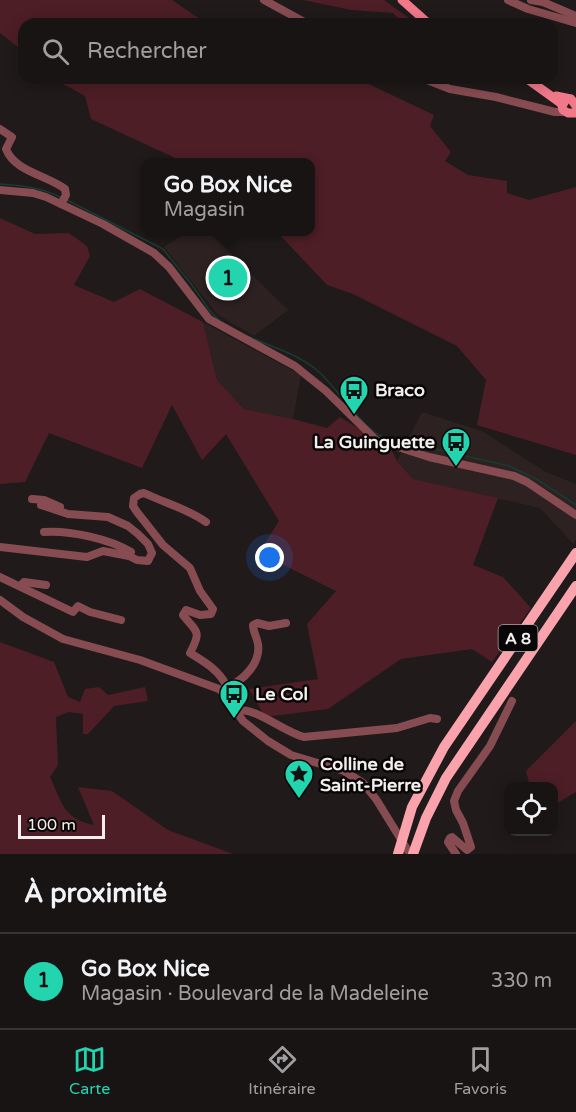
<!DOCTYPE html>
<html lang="fr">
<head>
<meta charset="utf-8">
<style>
	body { margin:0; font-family:"Varela Round",sans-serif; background:#252122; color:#f1f3f6 }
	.controls { position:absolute; right:18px; bottom:18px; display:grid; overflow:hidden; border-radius:12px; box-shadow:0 3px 15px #0003 }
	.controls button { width:54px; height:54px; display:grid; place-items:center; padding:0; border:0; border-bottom:2px solid #363334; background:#181414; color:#f1f3f6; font:30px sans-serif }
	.scale { position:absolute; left:18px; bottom:15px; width:87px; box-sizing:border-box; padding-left:6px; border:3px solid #f3efef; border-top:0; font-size:16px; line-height:21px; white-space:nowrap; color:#f3efef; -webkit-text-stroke:4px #080606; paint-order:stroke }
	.you { position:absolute; left:270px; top:558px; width:21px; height:21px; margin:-15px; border:4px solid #fff; border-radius:50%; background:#1a73e8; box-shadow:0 0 0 9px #1a73e833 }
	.badge { display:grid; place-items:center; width:39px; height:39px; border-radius:50%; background:#23d5af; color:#111; font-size:20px; font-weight:700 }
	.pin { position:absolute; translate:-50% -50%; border:3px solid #fff; box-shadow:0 2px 6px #0006 }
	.popup { position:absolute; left:141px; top:158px; width:174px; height:78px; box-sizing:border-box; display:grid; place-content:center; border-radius:12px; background:#181414; filter:drop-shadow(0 2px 4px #0005); font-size:20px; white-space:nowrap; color:#9f9ea0 }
	.popup b { font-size:22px; color:#f1f3f6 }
	.popup::after { content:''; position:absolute; left:50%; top:100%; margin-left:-12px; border:12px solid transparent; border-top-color:#181414 }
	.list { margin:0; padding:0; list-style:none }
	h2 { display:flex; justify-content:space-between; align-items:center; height:78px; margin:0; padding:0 24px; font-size:26px }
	h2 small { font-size:20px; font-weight:400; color:#9f9ea0 }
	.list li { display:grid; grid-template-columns:39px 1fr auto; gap:18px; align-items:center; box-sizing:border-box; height:96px; padding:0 24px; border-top:2px solid #363334 }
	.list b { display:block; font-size:22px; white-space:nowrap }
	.list p { margin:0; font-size:20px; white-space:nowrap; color:#9f9ea0 }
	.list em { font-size:20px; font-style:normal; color:#9f9ea0 }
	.icon { flex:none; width:33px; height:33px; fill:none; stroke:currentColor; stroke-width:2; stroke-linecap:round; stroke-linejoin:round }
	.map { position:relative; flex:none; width:576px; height:854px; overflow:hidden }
	.search { position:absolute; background:#181414; box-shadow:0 3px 15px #0003; left:18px; right:18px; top:18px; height:66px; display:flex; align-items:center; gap:15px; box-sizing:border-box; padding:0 21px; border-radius:18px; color:#9f9ea0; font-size:22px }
	.sheet { height:174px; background:#181414 }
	nav { display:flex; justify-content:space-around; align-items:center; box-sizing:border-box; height:84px; border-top:2px solid #363334; background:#181414; font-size:16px; color:#9f9ea0 }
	nav a { display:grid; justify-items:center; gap:3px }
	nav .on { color:#23d5af }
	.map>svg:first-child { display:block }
	.built { fill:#2d2122 }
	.green { fill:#4d1e25 }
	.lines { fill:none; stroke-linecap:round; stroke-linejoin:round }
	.stream { stroke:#183c32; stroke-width:1.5 }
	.minor { stroke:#864c52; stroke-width:8 }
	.major { stroke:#f17889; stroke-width:9 }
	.highway { stroke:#fba3ac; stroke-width:10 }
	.labels { text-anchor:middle; stroke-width:5; stroke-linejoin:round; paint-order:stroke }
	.shield { fill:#080606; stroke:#aca9a9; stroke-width:1.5 }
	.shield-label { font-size:16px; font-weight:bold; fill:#f3efef }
	.poi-label { font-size:18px; font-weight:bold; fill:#f3efef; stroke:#080606; text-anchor:start }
</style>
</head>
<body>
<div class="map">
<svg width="576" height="854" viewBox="0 0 576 854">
	<rect width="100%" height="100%" fill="#201a1a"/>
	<g class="built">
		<path d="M188,232h21l79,78 -34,26 -36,-21 -54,-68z"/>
		<path d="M203,322l98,53 -8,44 -49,-10 -27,-29z"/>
		<path d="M422,412l60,19 64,41 30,12v56l-3,4 -33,-36 -127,-29 -16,-18z"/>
	</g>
	<g class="green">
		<path d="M0,0h172l35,24h-183v38l-6,-15 -18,-14z"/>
		<path d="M303,0h81l33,24h-13l-11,-11 -42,-3z"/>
		<path d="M52,78h304l78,37 -4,11 21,26 -6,9 23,14 39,6v12l22,7 47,-13v268l-99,-30 9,-45 -29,-34 -104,-52 -26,-9 -50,-53h33v-70h-133l-4,-5 -82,-38 -6,-23z"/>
		<path d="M0,218l35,16 34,-1 18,13 3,10 -16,29 40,17 26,-13 63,33 14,58 27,29 49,10 34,9 13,-11 51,32 6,12 16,18 85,19 -25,67 30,12 28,31 -39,54 -20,-13 -71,10 -73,50 -63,8 -16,-28 69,-10 -11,-55 29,-33 -77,-38 20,-32 -53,-87 -24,26 -30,-55 -30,63 -93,-35 -24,49 -25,2z"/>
		<path d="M0,642l54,20 14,35 12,5 5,-13 14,-2 9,8 37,-8 3,14 -34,5 -26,28h-5v-20l-14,-2 -13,5 2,48 -8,12c12,25 13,42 44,48l-16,-38 34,4 56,39 65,24h-233z"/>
		<path d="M576,721v71l-22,13v-19h-24l-4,-15z"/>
	</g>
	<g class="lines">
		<g class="stream">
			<path d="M0,184c23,2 41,3 62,14"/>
			<path d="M67,200l96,49 29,36 18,26 9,9"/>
			<path d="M247,336c23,10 51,18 71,35 19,17 44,57 65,66l126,29 29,14 38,25"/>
		</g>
		<g class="minor">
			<path d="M264,0l44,24"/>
			<path d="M508,0l20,9 48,14"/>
			<path d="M531,0l12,2 33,14"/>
			<path d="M422,78l28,11 46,8 59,15h10"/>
			<path d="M0,129l12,8 -6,12c9,23 41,26 59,40l1,6 -5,9"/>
			<path d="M0,190l33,3 13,4 57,27 51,29 15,14 40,52 86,47 31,25 50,49 53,17 85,19 13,6 49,33"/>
			<path d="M32,499l12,1 16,7"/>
			<path d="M41,505l27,9 40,3 20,9 10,8 10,10 4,9 -4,8 -11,-1 -8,-4"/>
			<path d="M206,522c-18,-13 -41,-19 -62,-29l-4,1 -6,4 -1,8 4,6 26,33 27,23 10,23 13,18 -2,5 -11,1 -14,-5 -3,5c14,18 19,15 7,38 15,9 30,18 37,34l-4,5"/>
			<path d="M0,547l87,10 16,-6 26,5 2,-4c-21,-13 -62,-22 -87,-20"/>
			<path d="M0,577l73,35 5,-6 12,6 31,8"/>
			<path d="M20,586l4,-4 22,3"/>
			<path d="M0,600l23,17 40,22 77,21 79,29 7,7 17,25 25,20 23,14 53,16 19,12 13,16 34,55"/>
			<path d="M227,687c16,-6 34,-24 31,-43 -1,-7 -5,-12 -5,-19l4,-2 12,3 17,-3"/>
			<path d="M236,711c17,-6 49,22 68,26l93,-9 33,-10 7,1"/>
			<path d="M456,854l-8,-12 2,-4 2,-1 15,13 4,-3 -8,-24 -7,-13 -2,-9 4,-10 32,-45 22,-45"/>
		</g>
		<g class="major">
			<path d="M402,0l27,24"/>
			<path d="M526,78l36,26"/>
			<path d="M556,96l15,3 5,7"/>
			<path d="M565,101l-3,5 1,4 5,3h8"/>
		</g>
		<g class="highway">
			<path d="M398,854l14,-47 32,-60 132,-194"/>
			<path d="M413,854l13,-36 20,-40 130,-192"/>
		</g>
	</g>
	<defs>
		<g id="bus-pin" transform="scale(1.5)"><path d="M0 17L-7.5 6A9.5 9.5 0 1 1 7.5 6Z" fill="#23d5af" stroke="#080606"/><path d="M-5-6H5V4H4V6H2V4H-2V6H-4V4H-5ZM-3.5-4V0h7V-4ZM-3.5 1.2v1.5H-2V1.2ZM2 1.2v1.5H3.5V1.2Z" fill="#111"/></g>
		<g id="sight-pin" transform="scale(1.5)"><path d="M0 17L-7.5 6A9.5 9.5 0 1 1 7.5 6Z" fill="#23d5af" stroke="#080606"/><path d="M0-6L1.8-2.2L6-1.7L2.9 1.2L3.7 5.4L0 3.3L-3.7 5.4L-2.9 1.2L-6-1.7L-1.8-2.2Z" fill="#111"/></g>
	</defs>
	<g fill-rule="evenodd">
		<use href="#bus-pin" x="354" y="390"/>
		<use href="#bus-pin" x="456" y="442"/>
		<use href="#bus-pin" x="234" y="694"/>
		<use href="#sight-pin" x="299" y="774"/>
	</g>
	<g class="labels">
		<rect class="shield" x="498.5" y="625" width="39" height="26" rx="4.5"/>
		<g class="shield-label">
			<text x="518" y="644">A 8</text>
		</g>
		<g class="poi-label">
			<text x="375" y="396">Braco</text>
			<text x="435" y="448" text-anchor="end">La Guinguette</text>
			<text x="255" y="700">Le Col</text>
			<text x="320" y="770">Colline de<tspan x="320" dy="21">Saint-Pierre</tspan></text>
		</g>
	</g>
</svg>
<div class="controls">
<button><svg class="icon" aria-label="locate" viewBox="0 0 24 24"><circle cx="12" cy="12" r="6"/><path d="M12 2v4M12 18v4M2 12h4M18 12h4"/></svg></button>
</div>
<div class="scale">100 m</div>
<div class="you"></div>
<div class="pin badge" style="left:228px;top:278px">1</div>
<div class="popup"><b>Go Box Nice</b>Magasin</div>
<div class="search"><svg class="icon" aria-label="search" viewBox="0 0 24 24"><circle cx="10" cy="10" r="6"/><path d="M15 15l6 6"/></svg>Rechercher</div>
</div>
<section class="sheet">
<h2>À proximité<small></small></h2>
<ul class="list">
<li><span class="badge">1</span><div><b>Go Box Nice</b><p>Magasin · Boulevard de la Madeleine</p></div><em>330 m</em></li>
</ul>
</section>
<nav>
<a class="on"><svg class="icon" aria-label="map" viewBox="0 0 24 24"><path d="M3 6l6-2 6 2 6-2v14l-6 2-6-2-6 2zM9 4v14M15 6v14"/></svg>Carte</a>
<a><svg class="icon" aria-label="directions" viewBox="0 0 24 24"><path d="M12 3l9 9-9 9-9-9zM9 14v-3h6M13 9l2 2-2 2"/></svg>Itinéraire</a>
<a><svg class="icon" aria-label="saved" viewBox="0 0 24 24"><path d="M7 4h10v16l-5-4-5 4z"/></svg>Favoris</a>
</nav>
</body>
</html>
